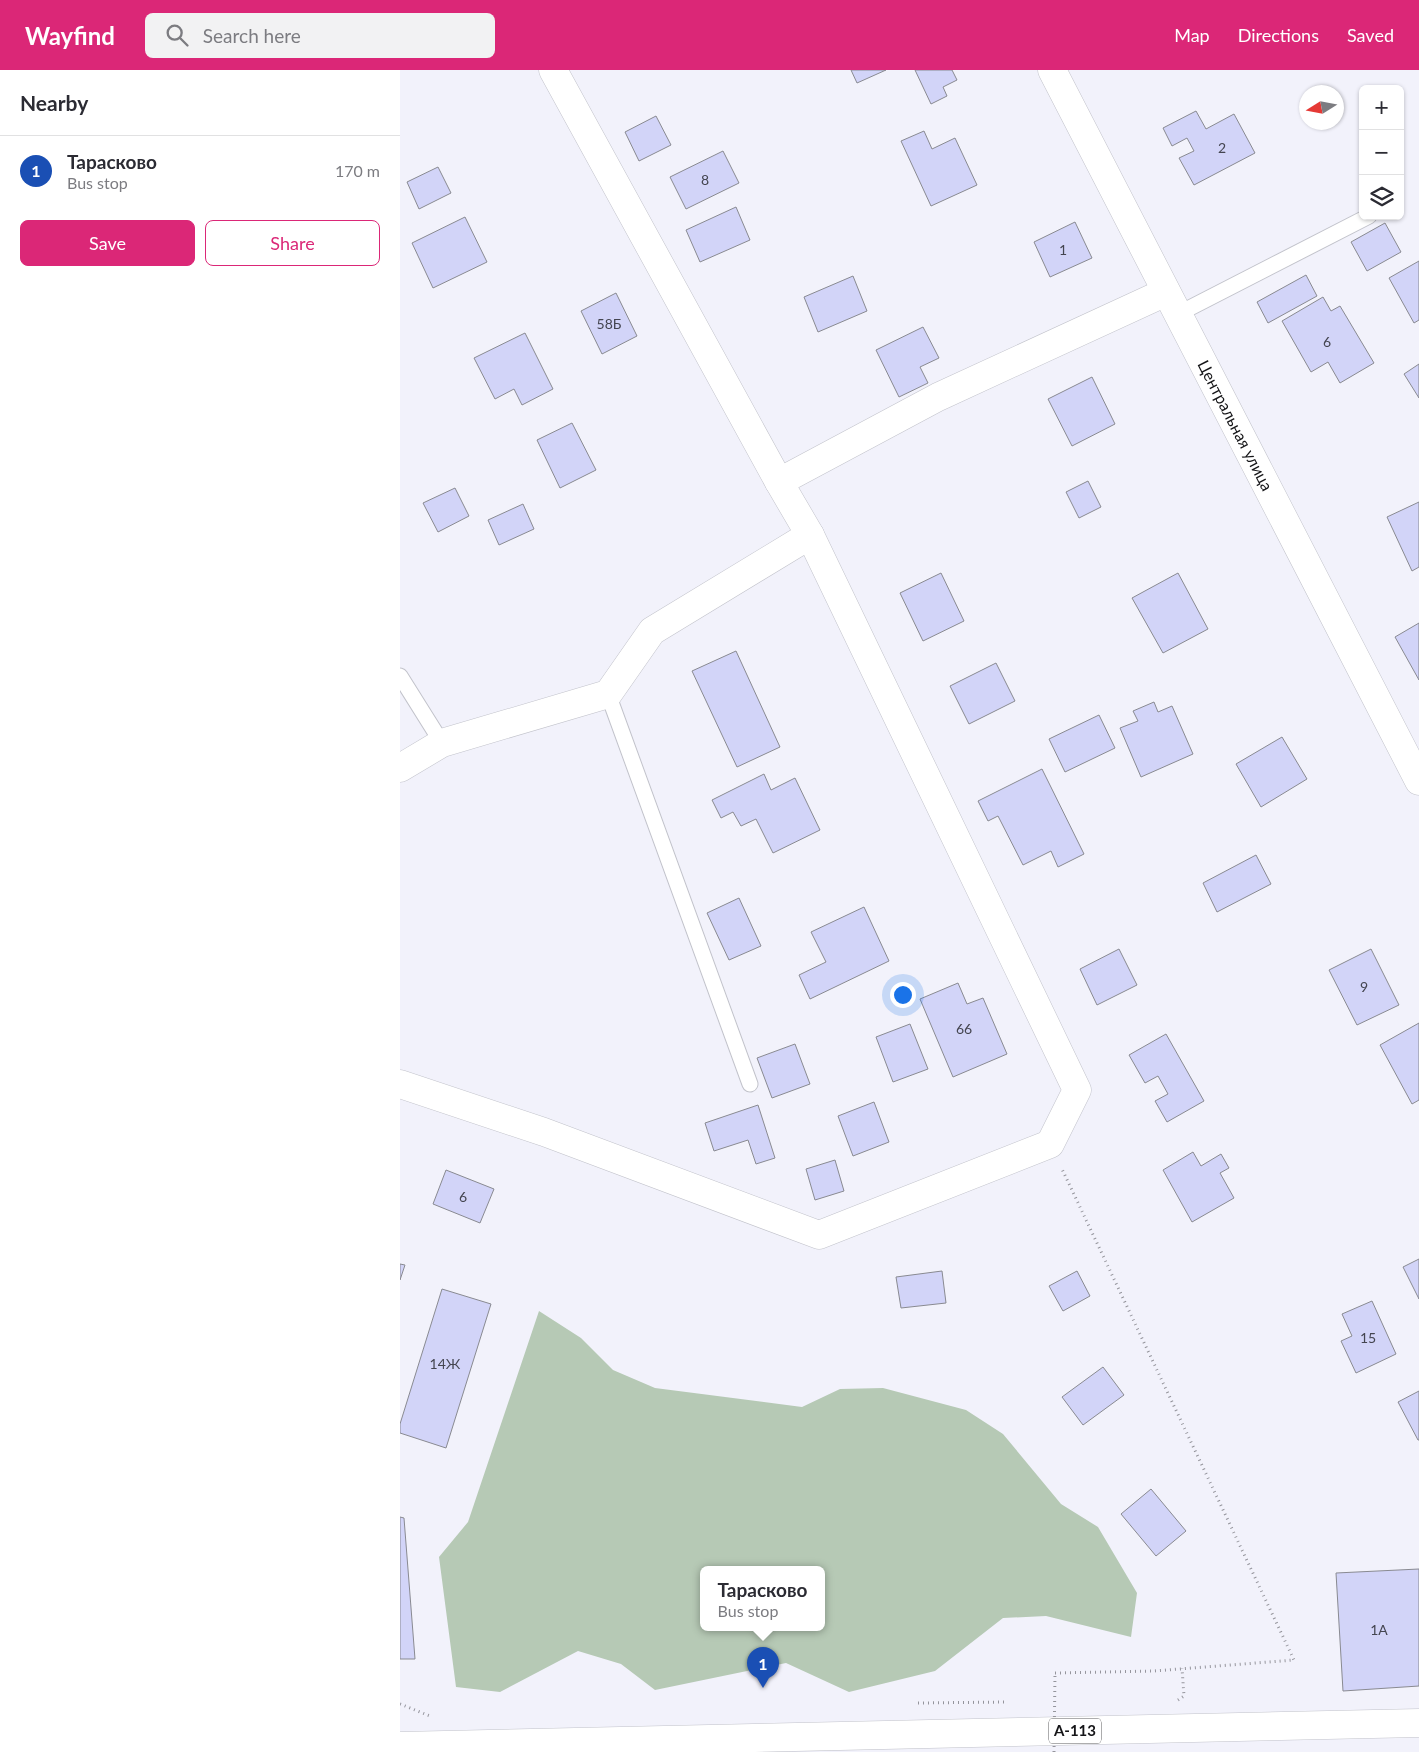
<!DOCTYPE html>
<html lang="en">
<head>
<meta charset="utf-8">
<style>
	body { margin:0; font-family:Lato,sans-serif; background:#f2f2f3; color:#2b2b33 }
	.controls { position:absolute; right:15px; top:15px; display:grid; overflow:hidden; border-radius:8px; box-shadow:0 1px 4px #0004 }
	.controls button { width:45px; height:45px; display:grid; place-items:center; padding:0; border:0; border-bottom:1px solid #e1e1e2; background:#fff; color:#2b2b33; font:25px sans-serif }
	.compass { position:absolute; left:899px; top:15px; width:45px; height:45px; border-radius:50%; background:#fff; box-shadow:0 1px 4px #0004; rotate:259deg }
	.you { position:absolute; left:502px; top:924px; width:18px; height:18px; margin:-12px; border:4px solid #fff; border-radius:50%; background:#1a73e8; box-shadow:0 0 0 8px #1a73e833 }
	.badge { display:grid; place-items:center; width:32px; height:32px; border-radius:50%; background:#db2777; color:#fff; font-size:16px; font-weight:700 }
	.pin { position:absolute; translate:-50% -41px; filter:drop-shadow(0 1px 2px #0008) }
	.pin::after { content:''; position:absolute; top:26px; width:18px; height:15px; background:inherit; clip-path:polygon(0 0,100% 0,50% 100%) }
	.popup { position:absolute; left:300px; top:1496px; width:125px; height:65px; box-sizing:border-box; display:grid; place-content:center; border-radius:8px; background:#fff; filter:drop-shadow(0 1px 4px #0005); font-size:16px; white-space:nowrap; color:#7c7c81 }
	.popup b { font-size:19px; color:#2b2b33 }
	.popup::after { content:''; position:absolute; left:50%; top:100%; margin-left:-10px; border:10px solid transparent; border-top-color:#fff }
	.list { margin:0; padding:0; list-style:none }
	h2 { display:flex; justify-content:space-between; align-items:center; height:65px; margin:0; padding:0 20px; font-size:21px }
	h2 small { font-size:16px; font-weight:400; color:#7c7c81 }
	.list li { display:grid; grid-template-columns:32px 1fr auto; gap:15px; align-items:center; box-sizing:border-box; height:70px; padding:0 20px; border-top:1px solid #e1e1e2 }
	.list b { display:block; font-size:19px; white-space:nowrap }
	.list p { margin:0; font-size:16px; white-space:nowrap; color:#7c7c81 }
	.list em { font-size:16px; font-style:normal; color:#7c7c81 }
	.actions { display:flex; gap:10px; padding:15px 20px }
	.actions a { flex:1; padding:11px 0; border:1px solid #db2777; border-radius:8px; text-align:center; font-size:18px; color:#db2777 }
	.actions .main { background:#db2777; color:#fff }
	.icon { flex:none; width:28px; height:28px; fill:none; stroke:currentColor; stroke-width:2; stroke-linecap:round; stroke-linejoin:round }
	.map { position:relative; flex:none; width:1019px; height:1682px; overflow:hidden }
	header { display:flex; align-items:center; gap:30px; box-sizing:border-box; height:70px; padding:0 25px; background:#db2777; color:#fff }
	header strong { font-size:24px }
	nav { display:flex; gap:28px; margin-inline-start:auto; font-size:18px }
	.search { width:350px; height:45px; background:#f2f2f3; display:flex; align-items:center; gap:12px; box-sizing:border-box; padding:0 18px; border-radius:8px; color:#7c7c81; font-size:19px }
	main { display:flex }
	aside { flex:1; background:#fff }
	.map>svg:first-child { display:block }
	.green { fill:#b6c9b5; fill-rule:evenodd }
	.building { fill:#d2d4f8; stroke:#898a91 }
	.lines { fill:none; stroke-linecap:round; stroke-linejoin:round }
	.service-casing { stroke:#c2c3cb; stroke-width:17 }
	.minor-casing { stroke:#c2c3cb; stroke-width:29 }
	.trunk-casing { stroke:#c2c3cb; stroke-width:29 }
	.path { stroke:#95959c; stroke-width:3; stroke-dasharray:1 4; stroke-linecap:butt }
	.service { stroke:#fff; stroke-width:15 }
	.minor { stroke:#fff; stroke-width:28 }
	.trunk { stroke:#fff; stroke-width:28 }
	.path-bridge { stroke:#95959c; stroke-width:3; stroke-dasharray:1 4; stroke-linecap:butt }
	.labels { text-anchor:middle; stroke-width:4; stroke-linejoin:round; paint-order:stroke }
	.number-label { font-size:14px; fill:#444550 }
	.shield { fill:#fff; stroke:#5b5b5d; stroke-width:1 }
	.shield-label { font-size:15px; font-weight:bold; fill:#151518 }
	.street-label { font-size:16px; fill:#151518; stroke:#fff }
</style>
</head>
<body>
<header>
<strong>Wayfind</strong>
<div class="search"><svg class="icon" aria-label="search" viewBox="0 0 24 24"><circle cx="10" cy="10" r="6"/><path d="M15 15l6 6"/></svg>Search here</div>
<nav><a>Map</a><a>Directions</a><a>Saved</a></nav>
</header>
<main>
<aside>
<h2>Nearby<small></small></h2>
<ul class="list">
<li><span class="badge" style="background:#1a4fb4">1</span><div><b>Тарасково</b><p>Bus stop</p></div><em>170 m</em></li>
</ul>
<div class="actions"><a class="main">Save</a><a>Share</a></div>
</aside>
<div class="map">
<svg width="1019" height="1682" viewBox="0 0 1019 1682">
	<rect width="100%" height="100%" fill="#f2f2fb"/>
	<path class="green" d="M139,1241l42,27 32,32 42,18 147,19 38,-18 43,-1 83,22 37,24 58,70 37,23 39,66 -6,44 -85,-21 -43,2 -68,53 -86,21 -63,-29 -131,27 -34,-26 -43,-13 -78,41 -44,-5 -17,-130 29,-35zM304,1499h118v58h-118z"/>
	<g class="building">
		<path d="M451,0h35l-29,13z"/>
		<path d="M515,0h37l5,10 -14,7 4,9 -16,8z"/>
		<path d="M796,41l10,18 28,-15 21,39 -61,32 -15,-27 15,-7 -7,-13 -15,8 -9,-18z"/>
		<path d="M256,46l15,29 -32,16 -14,-29z"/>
		<path d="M524,61l8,18 23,-11 22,47 -46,21 -30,-65z"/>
		<path d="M323,81l16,32 -53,26 -16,-32z"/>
		<path d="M38,97l13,26 -32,16 -12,-27z"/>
		<path d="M336,137l14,33 -50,22 -14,-32z"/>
		<path d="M65,147l22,45 -54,26 -21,-45z"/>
		<path d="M675,152l17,36 -42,19 -16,-35z"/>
		<path d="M985,153l16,29 -34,19 -16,-29z"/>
		<path d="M1019,191v59l-5,3 -25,-45z"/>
		<path d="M906,205l11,21 -49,27 -11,-21z"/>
		<path d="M453,206l14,35 -49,21 -14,-35z"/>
		<path d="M216,223l21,43 -35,18 -21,-43z"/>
		<path d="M923,227l8,14 9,-5 34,57 -34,20 -12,-21 -17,10 -29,-51z"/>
		<path d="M523,257l16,31 -19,9 8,16 -29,14 -23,-47z"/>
		<path d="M125,263l28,56 -31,16 -8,-16 -19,10 -21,-41z"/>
		<path d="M1019,294v34l-15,-24z"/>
		<path d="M692,307l23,47 -43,22 -24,-47z"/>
		<path d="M172,353l24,47 -36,18 -23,-48z"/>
		<path d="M688,411l13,26 -22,11 -13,-26z"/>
		<path d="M55,418l14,28 -31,16 -15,-29z"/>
		<path d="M1019,432v65l-7,4 -25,-54z"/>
		<path d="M123,434l11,25 -35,16 -11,-25z"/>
		<path d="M541,503l23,48 -41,20 -23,-48z"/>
		<path d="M778,503l30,56 -45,24 -31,-55z"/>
		<path d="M1019,553v57l-24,-43z"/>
		<path d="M336,581l44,96 -43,20 -45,-96z"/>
		<path d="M596,593l19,38 -46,23 -19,-38z"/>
		<path d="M754,632l4,10 14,-6 21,48 -52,23 -21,-49 18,-7 -5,-10z"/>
		<path d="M699,645l16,33 -50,24 -16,-33z"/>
		<path d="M882,667l25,42 -46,28 -25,-43z"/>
		<path d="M642,699l42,85 -26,13 -7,-16 -28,14 -25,-49 -10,5 -10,-20z"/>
		<path d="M364,704l7,16 24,-12 25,52 -47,23 -17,-34 -15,7 -8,-14 -12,6 -9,-18z"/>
		<path d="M856,785l15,29 -54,28 -14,-29z"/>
		<path d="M339,828l22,48 -32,14 -22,-47z"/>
		<path d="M464,837l25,54 -79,38 -11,-24 27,-13 -15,-30z"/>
		<path d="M719,879l18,36 -40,20 -17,-36z"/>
		<path d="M971,879l28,56 -42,20 -28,-55z"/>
		<path d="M558,913l9,21 16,-6 24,56 -54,23 -33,-78z"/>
		<path d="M1019,953v77l-7,4 -32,-59z"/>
		<path d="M510,954l18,45 -35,13 -17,-45z"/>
		<path d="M766,964l38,67 -37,21 -12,-21 13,-7 -10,-18 -13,7 -16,-28z"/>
		<path d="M395,974l15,40 -38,14 -15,-40z"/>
		<path d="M474,1032l15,40 -36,14 -15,-40z"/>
		<path d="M358,1035l17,53 -19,6 -8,-24 -34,11 -9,-28z"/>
		<path d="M793,1082l8,14 20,-12 8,14 -9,5 14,25 -42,24 -29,-52z"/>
		<path d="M435,1090l9,31 -29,9 -9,-31z"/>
		<path d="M46,1100l48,19 -14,34 -47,-19z"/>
		<path d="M1019,1189v40l-16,-32z"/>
		<path d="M0,1194l5,1 -5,15z"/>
		<path d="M542,1201l4,32 -45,5 -5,-31z"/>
		<path d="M677,1201l13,25 -27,15 -14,-25z"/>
		<path d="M42,1219l49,15 -45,144 -46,-15v-9z"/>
		<path d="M972,1231l24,53 -40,19 -15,-32 11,-5 -10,-22z"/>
		<path d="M703,1297l21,28 -41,30 -21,-28z"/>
		<path d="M1019,1321v49h-1l-20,-38z"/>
		<path d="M751,1419l35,42 -30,25 -35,-42z"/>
		<path d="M0,1447l4,1 11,141h-15z"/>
		<path d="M1019,1499v117l-76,5 -7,-118z"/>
	</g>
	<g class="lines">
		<g class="service-casing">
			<g id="service">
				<path d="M778,244l191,-98"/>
				<path d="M0,606l42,67"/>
				<path d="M208,624l142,390"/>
			</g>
		</g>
		<g class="minor-casing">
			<g id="minor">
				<path id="s1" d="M652,0l367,711"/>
				<path d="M379,412l159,-85 228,-105"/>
				<path d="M0,698l42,-25 166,-49 44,-63 158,-96"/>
				<path d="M0,1014l144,48 275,103 231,-91 27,-54 -267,-555 -31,-53 -226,-412"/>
			</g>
		</g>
		<g class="trunk-casing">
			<path id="trunk" d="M0,1676l1019,-23"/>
		</g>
		<g class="path">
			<path d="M655,1603l99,-2 140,-11 -232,-491"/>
			<path d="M778,1630l6,-4 -2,-28"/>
			<path d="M518,1633l89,-1"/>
			<path d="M0,1634l30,12"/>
		</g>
		<use href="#service" class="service"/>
		<use href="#minor" class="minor"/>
		<use href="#trunk" class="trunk"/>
		<path class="path-bridge" d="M654,1682l1,-79"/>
	</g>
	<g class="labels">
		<g class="number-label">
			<text x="822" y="83">2</text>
			<text x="305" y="115">8</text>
			<text x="663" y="185">1</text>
			<text x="209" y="259">58Б</text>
			<text x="927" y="277">6</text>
			<text x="964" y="922">9</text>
			<text x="564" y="964">66</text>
			<text x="63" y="1132">6</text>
			<text x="968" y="1273">15</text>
			<text x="45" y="1299">14Ж</text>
			<text x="979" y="1565">1А</text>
		</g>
		<rect class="shield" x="649" y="1648.5" width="52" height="25" rx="4"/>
		<g class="shield-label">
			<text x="675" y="1666">А-113</text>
		</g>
		<g class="street-label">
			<text dy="6" stroke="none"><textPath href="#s1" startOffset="400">Центральная улица</textPath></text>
		</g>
	</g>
</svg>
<div class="controls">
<button>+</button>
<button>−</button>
<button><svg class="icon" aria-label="layers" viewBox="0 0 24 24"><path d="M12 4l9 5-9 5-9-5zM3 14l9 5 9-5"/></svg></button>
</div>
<svg class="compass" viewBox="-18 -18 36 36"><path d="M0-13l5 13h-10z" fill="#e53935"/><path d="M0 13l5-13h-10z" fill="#7c7c81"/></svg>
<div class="you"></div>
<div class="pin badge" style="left:363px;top:1618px;background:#1a4fb4">1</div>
<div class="popup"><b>Тарасково</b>Bus stop</div>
</div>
</main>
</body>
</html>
